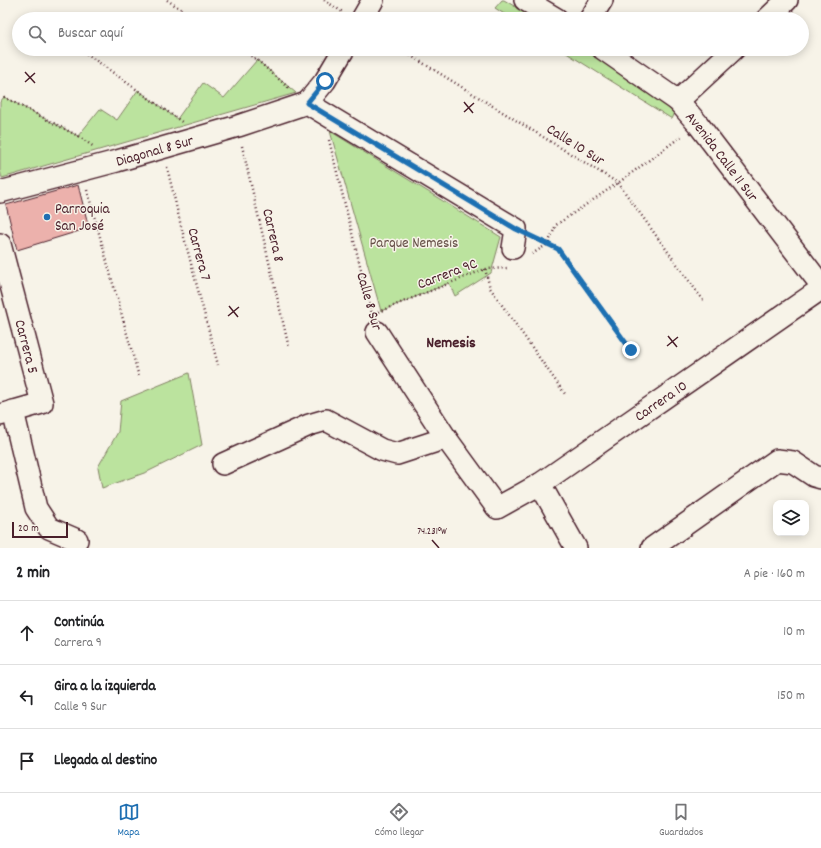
<!DOCTYPE html>
<html lang="es">
<head>
<meta charset="utf-8">
<style>
	body { margin:0; font-family:Dekko,sans-serif; background:#f6f6f6; color:#202124 }
	.controls { position:absolute; right:12px; bottom:12px; display:grid; overflow:hidden; border-radius:8px; box-shadow:0 2px 10px #0003 }
	.controls button { width:36px; height:36px; display:grid; place-items:center; padding:0; border:0; border-bottom:1px solid #e0e0e0; background:#fff; color:#202124; font:20px sans-serif }
	.scale { position:absolute; left:12px; bottom:10px; width:56px; box-sizing:border-box; padding-left:4px; border:2px solid #4a1f2b; border-top:0; font-size:11px; line-height:14px; white-space:nowrap; color:#4a1f2b; -webkit-text-stroke:3px #f7f3e8; paint-order:stroke }
	.stop { position:absolute; width:12px; height:12px; margin:-9px; border:3px solid #1f6fb2; border-radius:50%; background:#fff }
	.stop.end { background:#1f6fb2; border-color:#fff; box-shadow:0 1px 4px #0008 }
	.list { margin:0; padding:0; list-style:none }
	h2 { display:flex; justify-content:space-between; align-items:center; height:52px; margin:0; padding:0 16px; font-size:17px }
	h2 small { font-size:13px; font-weight:400; color:#757577 }
	.list li { display:grid; grid-template-columns:26px 1fr auto; gap:12px; align-items:center; box-sizing:border-box; height:64px; padding:0 16px; border-top:1px solid #e0e0e0 }
	.list b { display:block; font-size:15px; white-space:nowrap }
	.list p { margin:0; font-size:13px; white-space:nowrap; color:#757577 }
	.list em { font-size:13px; font-style:normal; color:#757577 }
	.icon { flex:none; width:22px; height:22px; fill:none; stroke:currentColor; stroke-width:2; stroke-linecap:round; stroke-linejoin:round }
	.map { position:relative; flex:none; width:821px; height:548px; overflow:hidden }
	.search { position:absolute; background:#fff; box-shadow:0 2px 10px #0003; left:12px; right:12px; top:12px; height:44px; display:flex; align-items:center; gap:10px; box-sizing:border-box; padding:0 14px; border-radius:22px; color:#757577; font-size:15px }
	.sheet { height:244px; background:#fff }
	nav { display:flex; justify-content:space-around; align-items:center; box-sizing:border-box; height:56px; border-top:1px solid #e0e0e0; background:#fff; font-size:11px; color:#757577 }
	nav a { display:grid; justify-items:center; gap:2px }
	nav .on { color:#1f6fb2 }
	.map>svg:first-child { display:block }
	.green { fill:#bbe39e; stroke:#828164 }
	.building { fill:#ecb1ac; stroke:#4a1f2b }
	.lines { fill:none; stroke-linecap:round; stroke-linejoin:round }
	.minor-casing { stroke:#4a1f2b; stroke-width:24 }
	.path { stroke:#4a1f2b; stroke-width:2.5; stroke-dasharray:1 3; stroke-linecap:butt }
	.minor { stroke:#f7f3e8; stroke-width:21 }
	.route { stroke:#1f6fb2; stroke-width:5 }
	.ticks { fill:none; stroke:#4a1f2b; stroke-width:1.5 }
	.poi-dot { fill:#1f6fb2; stroke:#f7f3e8; stroke-width:1.5 }
	.labels { text-anchor:middle; stroke-width:3; stroke-linejoin:round; paint-order:stroke }
	.street-label { font-size:15px; fill:#4a1f2b; stroke:#f7f3e8 }
	.poi-label { font-size:15px; fill:#4a1f2b; stroke:#f7f3e8; text-anchor:start }
	.park-label { font-size:15px; fill:#665048; stroke:#f7f3e8 }
	.neighbourhood-label { font-size:16px; font-weight:bold; fill:#4a1f2b; stroke:#f7f3e8 }
	.ticks-label { font-size:10px; text-anchor:middle; fill:#4a1f2b; stroke:#f7f3e8; stroke-width:3; stroke-linejoin:round; paint-order:stroke }
</style>
</head>
<body>
<div class="map">
<svg width="821" height="548" viewBox="0 0 821 548">
	<rect width="100%" height="100%" fill="#f7f3e8"/>
	<filter id="ink" filterUnits="userSpaceOnUse"><feTurbulence type="fractalNoise" baseFrequency=".025" numOctaves="2"/><feDisplacementMap in="SourceGraphic" scale="8" xChannelSelector="R" yChannelSelector="G"/><feConvolveMatrix kernelMatrix="1 2 1 2 8 2 1 2 1" color-interpolation-filters="sRGB"/></filter>
	<g filter="url(#ink)">
		<g class="green">
			<path d="M502,0h2l32,19h-24l-17,-11z"/>
			<path d="M560,49h26l90,62 -4,8z"/>
			<path d="M257,60l39,33 -294,85 -2,-7v-69l4,-5 74,39 22,-27 17,11 21,-30 39,29 26,-36 21,15z"/>
			<path d="M330,131l171,106 -10,36 -36,23 -6,-13 -68,28z"/>
			<path d="M189,373l13,72 -55,27 -45,16 -4,-21 20,-35 3,-31z"/>
		</g>
		<path class="building" d="M78,185l11,43 -72,22 -11,-45z"/>
		<g class="lines">
			<g class="minor-casing">
				<g id="minor">
					<path d="M525,0l32,19"/>
					<path d="M362,19l11,-19"/>
					<path d="M590,19l12,-19"/>
					<path d="M767,19l20,-19"/>
					<path id="s1" d="M603,49l75,52 20,23 123,161"/>
					<path d="M678,101l56,-52"/>
					<path d="M307,103l209,126 -3,19"/>
					<path d="M307,103l18,-22 19,-32"/>
					<path id="s2" d="M0,192l117,-31 121,-35 69,-23"/>
					<path id="s3" d="M0,244l42,159 -42,12"/>
					<path id="s4" d="M377,332l69,106 51,70 43,-24 281,-195"/>
					<path d="M13,411l23,97 13,20 28,12"/>
					<path d="M223,464l86,-39 17,-5 56,30 15,4 49,-16"/>
					<path d="M540,484l36,64"/>
					<path d="M652,548l125,-88 16,2 21,14 7,2"/>
				</g>
			</g>
			<g class="path">
				<path d="M167,0l29,19"/>
				<path d="M324,0l20,13"/>
				<path d="M80,49l102,73"/>
				<path d="M241,49l16,11 33,29"/>
				<path d="M400,49l218,134 85,117"/>
				<path d="M4,97l74,39 16,11"/>
				<path d="M329,140l43,174"/>
				<path d="M242,146l47,202"/>
				<path d="M167,167l14,59 37,139"/>
				<path d="M87,190l52,187"/>
				<path d="M534,238l24,11 73,101"/>
				<path d="M532,254l16,-10 8,-19 62,-42 65,-48"/>
				<path d="M485,269l5,19 75,106"/>
				<path d="M378,312l107,-43 24,-1"/>
			</g>
			<use href="#minor" class="minor"/>
		</g>
	</g>
	<g class="lines" filter="url(#ink)">
		<path class="route" d="M325,81l-18,22 209,126 42,20 73,101"/>
	</g>
	<path class="ticks" d="M25,72l10,11M25,82l10,-9M464,102l9,11M464,112l10,-9M229,306l9,11M228,316l11,-9M668,336l9,11M667,346l11,-9M432,540l7,8"/>
	<circle class="poi-dot" cx="47" cy="217" r="4"/>
	<g class="labels">
		<g class="street-label">
			<text transform="translate(576 144) rotate(32)" y="5">Calle 10 Sur</text>
			<text dy="5" stroke="none"><textPath href="#s2" startOffset="160">Diagonal 8 Sur</textPath></text>
			<text dy="5" stroke="none"><textPath href="#s1" startOffset="162">Avenida Calle 11 Sur</textPath></text>
			<text transform="translate(274 235) rotate(77)" y="5">Carrera 8</text>
			<text transform="translate(200 254) rotate(75)" y="5">Carrera 7</text>
			<text transform="translate(447 273) rotate(-21)" y="5">Carrera 9C</text>
			<text transform="translate(370 301) rotate(74)" y="5">Calle 8 Sur</text>
			<text dy="5" stroke="none"><textPath href="#s3" startOffset="106">Carrera 5</textPath></text>
			<text dy="5" stroke="none"><textPath href="#s4" startOffset="409">Carrera 10</textPath></text>
		</g>
		<g class="poi-label">
			<text x="55" y="213">Parroquia<tspan x="55" dy="17">San José</tspan></text>
		</g>
		<g class="park-label">
			<text x="414" y="247">Parque Nemesis</text>
		</g>
		<g class="neighbourhood-label">
			<text x="451" y="347">Nemesis</text>
		</g>
	</g>
	<g class="ticks-label">
		<text x="432" y="534">74.231°W</text>
	</g>
</svg>
<div class="controls">
<button><svg class="icon" aria-label="layers" viewBox="0 0 24 24"><path d="M12 4l9 5-9 5-9-5zM3 14l9 5 9-5"/></svg></button>
</div>
<div class="scale">20 m</div>
<div class="stop" style="left:325px;top:81px"></div>
<div class="stop end" style="left:631px;top:350px"></div>
<div class="search"><svg class="icon" aria-label="search" viewBox="0 0 24 24"><circle cx="10" cy="10" r="6"/><path d="M15 15l6 6"/></svg>Buscar aquí</div>
</div>
<section class="sheet">
<h2>2 min<small>A pie · 160 m</small></h2>
<ul class="list">
<li><svg class="icon" aria-label="ahead" viewBox="0 0 24 24"><path d="M12 20V5M6 11l6-6 6 6"/></svg><div><b>Continúa</b><p>Carrera 9</p></div><em>10 m</em></li>
<li><svg class="icon" aria-label="left" viewBox="0 0 24 24"><path d="M17 20v-9H6M10 6l-5 5 5 5"/></svg><div><b>Gira a la izquierda</b><p>Calle 9 Sur</p></div><em>150 m</em></li>
<li><svg class="icon" aria-label="arrive" viewBox="0 0 24 24"><path d="M6 21V4h12l-3 4 3 4H6"/></svg><div><b>Llegada al destino</b></div></li>
</ul>
</section>
<nav>
<a class="on"><svg class="icon" aria-label="map" viewBox="0 0 24 24"><path d="M3 6l6-2 6 2 6-2v14l-6 2-6-2-6 2zM9 4v14M15 6v14"/></svg>Mapa</a>
<a><svg class="icon" aria-label="directions" viewBox="0 0 24 24"><path d="M12 3l9 9-9 9-9-9zM9 14v-3h6M13 9l2 2-2 2"/></svg>Cómo llegar</a>
<a><svg class="icon" aria-label="saved" viewBox="0 0 24 24"><path d="M7 4h10v16l-5-4-5 4z"/></svg>Guardados</a>
</nav>
</body>
</html>
